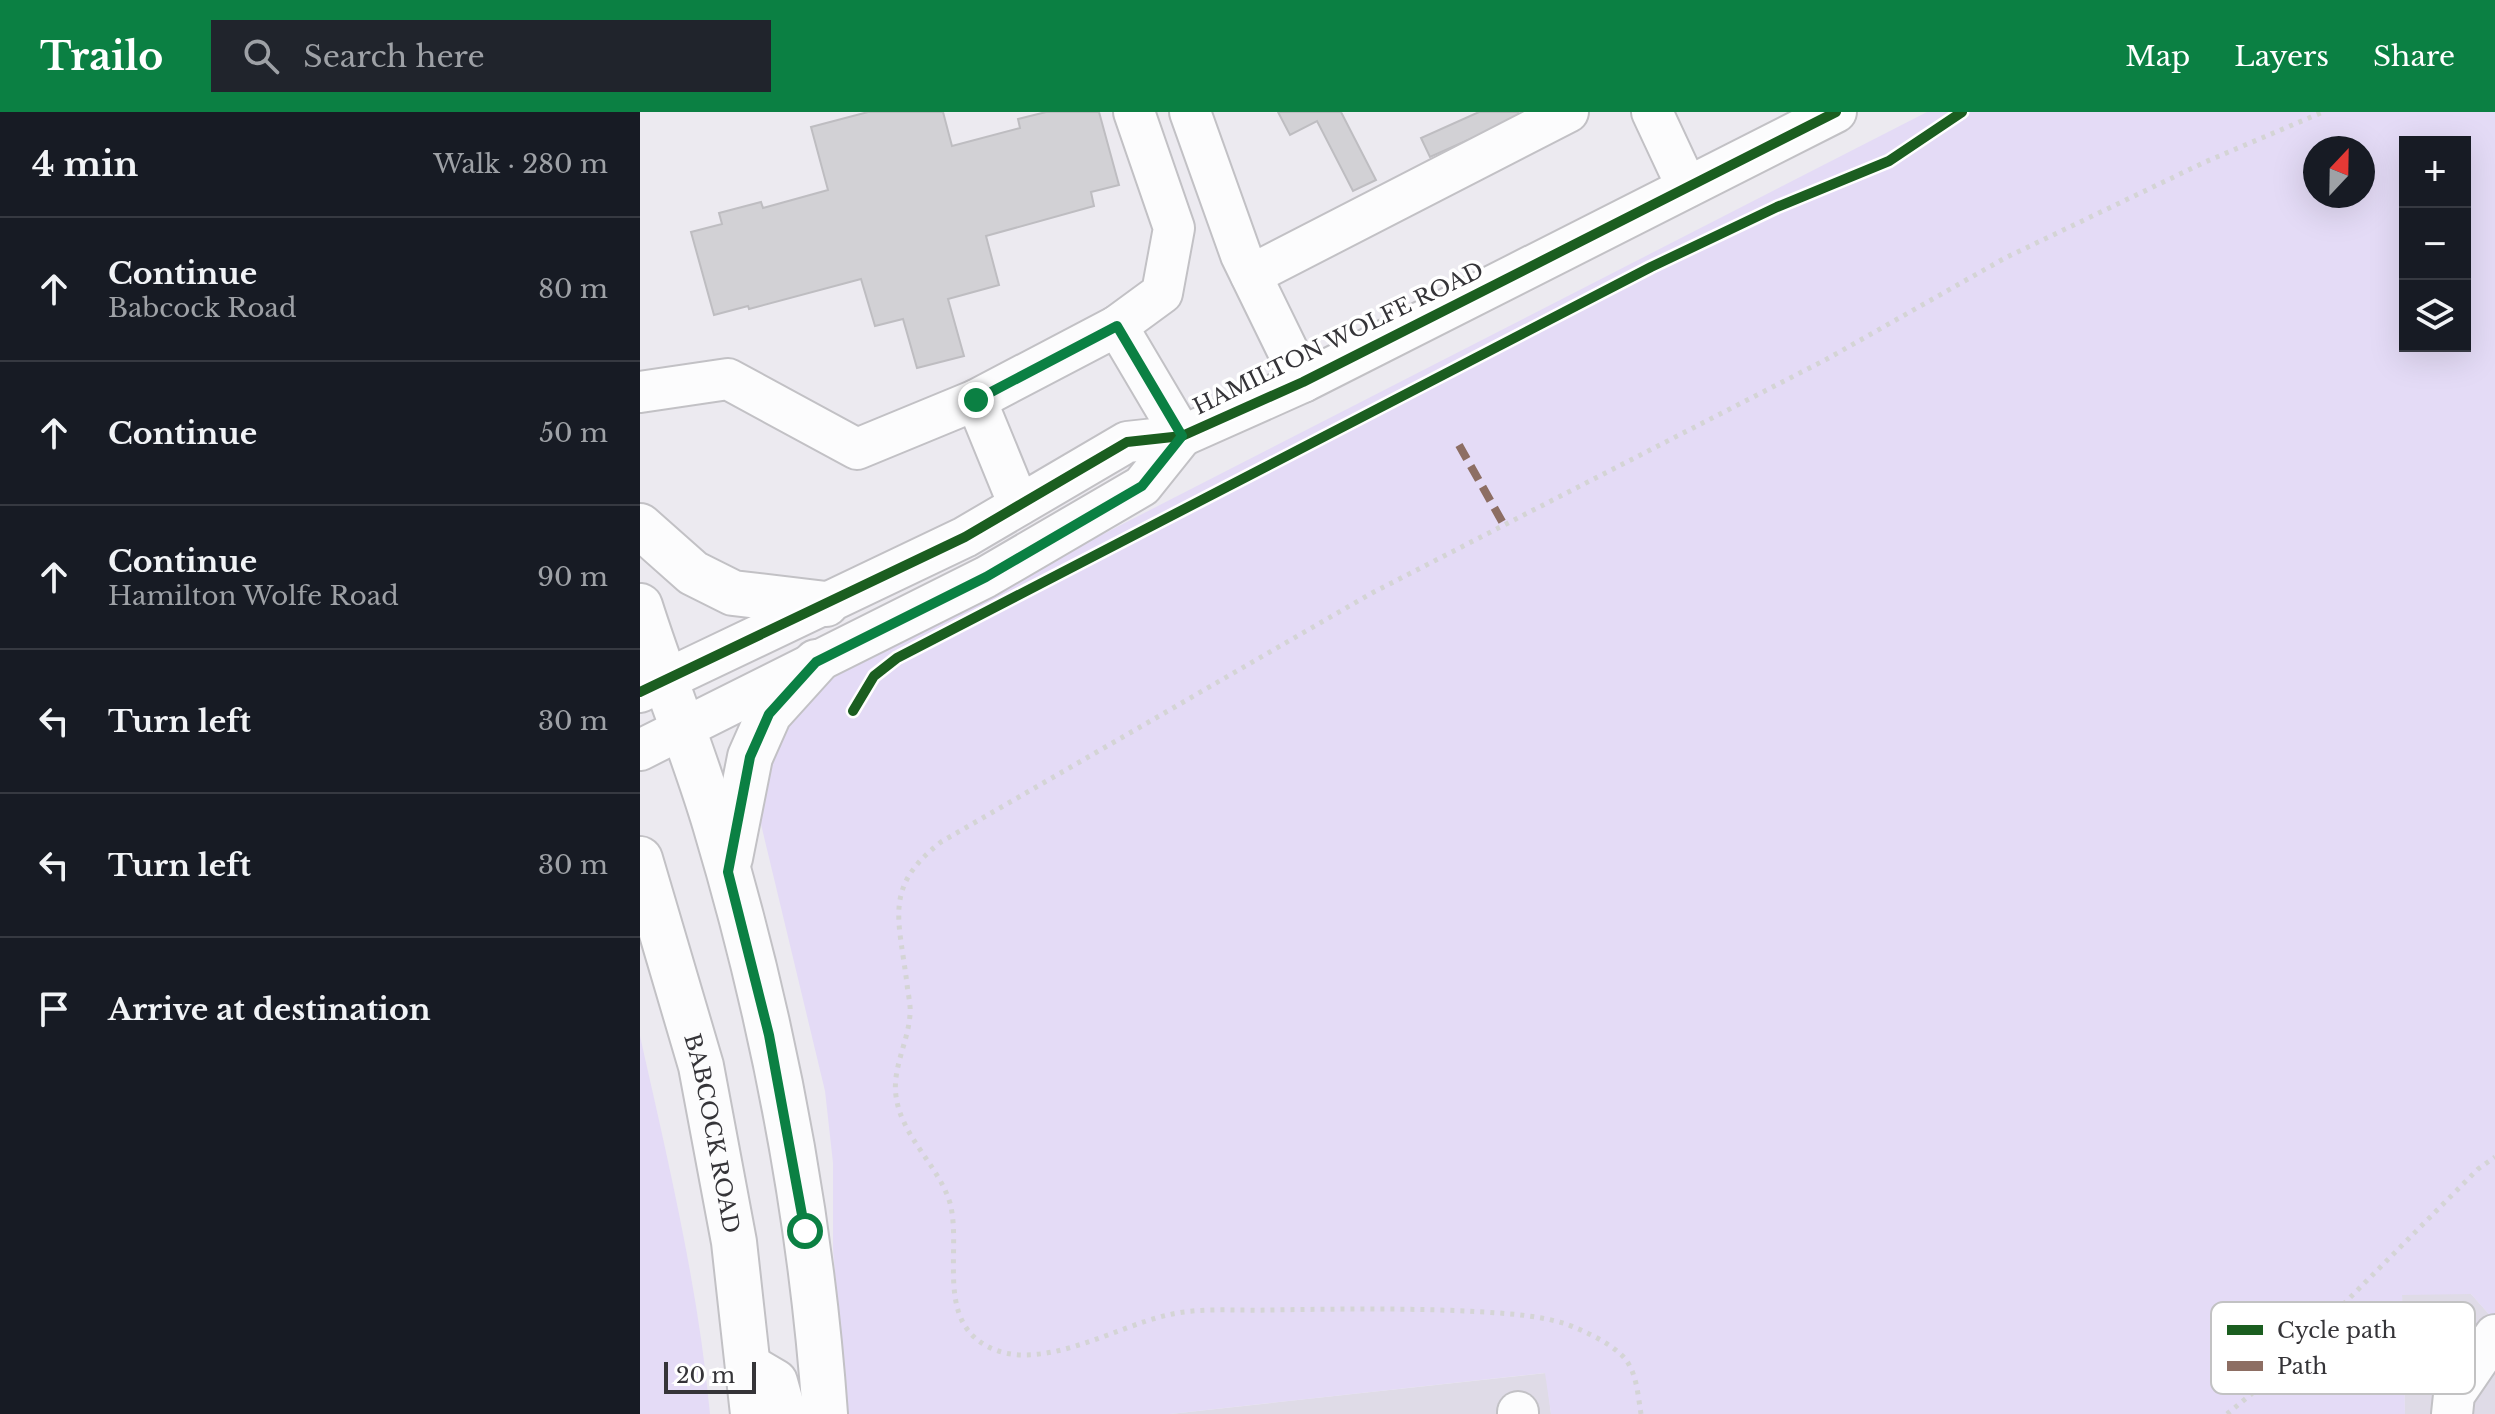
<!DOCTYPE html>
<html lang="en">
<head>
<meta charset="utf-8">
<style>
	body { margin:0; font-family:"Libre Baskerville",serif; background:#20242c; color:#f1f3f6 }
	.controls { position:absolute; right:24px; top:24px; display:grid; overflow:hidden; border-radius:0px; box-shadow:0 8px 32px #0002 }
	.controls button { width:72px; height:72px; display:grid; place-items:center; padding:0; border:0; border-bottom:2px solid #363941; background:#171b24; color:#f1f3f6; font:40px sans-serif }
	.compass { position:absolute; left:1663px; top:24px; width:72px; height:72px; border-radius:50%; background:#171b24; box-shadow:0 8px 32px #0002; rotate:22deg }
	.scale { position:absolute; left:24px; bottom:20px; width:92px; box-sizing:border-box; padding-left:8px; border:4px solid #353438; border-top:0; font-size:22px; line-height:28px; white-space:nowrap; color:#353438; -webkit-text-stroke:6px #fff; paint-order:stroke }
	.stop { position:absolute; width:24px; height:24px; margin:-18px; border:6px solid #0b8043; border-radius:50%; background:#fff }
	.stop.end { background:#0b8043; border-color:#fff; box-shadow:0 2px 8px #0008 }
	.list { margin:0; padding:0; list-style:none }
	h2 { display:flex; justify-content:space-between; align-items:center; height:104px; margin:0; padding:0 32px; font-size:34px }
	h2 small { font-size:26px; font-weight:400; color:#9ea1a6 }
	.list li { display:grid; grid-template-columns:52px 1fr auto; gap:24px; align-items:center; box-sizing:border-box; height:144px; padding:0 32px; border-top:2px solid #363941 }
	.list b { display:block; font-size:30px; white-space:nowrap }
	.list p { margin:0; font-size:26px; white-space:nowrap; color:#9ea1a6 }
	.list em { font-size:26px; font-style:normal; color:#9ea1a6 }
	.icon { flex:none; width:44px; height:44px; fill:none; stroke:currentColor; stroke-width:2; stroke-linecap:round; stroke-linejoin:round }
	.map { position:relative; flex:none; width:1855px; height:1302px; overflow:hidden }
	header { display:flex; align-items:center; gap:48px; box-sizing:border-box; height:112px; padding:0 40px; background:#0b8043; color:#fff }
	header strong { font-size:38px }
	nav { display:flex; gap:44px; margin-inline-start:auto; font-size:28px }
	.search { width:560px; height:72px; background:#20242c; display:flex; align-items:center; gap:20px; box-sizing:border-box; padding:0 28px; border-radius:0px; color:#9ea1a6; font-size:30px }
	main { display:flex }
	aside { flex:1; background:#171b24 }
	.map>svg:first-child { display:block }
	.built { fill:#dfdbe7 }
	.green { fill:#e4dbf6; fill-rule:evenodd }
	.building { fill:#d2d1d5; stroke:#bebdc1; stroke-width:2 }
	.lines { fill:none; stroke-linecap:round; stroke-linejoin:round }
	.minor-casing { stroke:#c2c1c5; stroke-width:44 }
	.major-casing { stroke:#c2c1c5; stroke-width:48 }
	.path { stroke:#d4d4d5; stroke-width:5; stroke-dasharray:4 6; stroke-linecap:butt }
	.minor { stroke:#fcfcfd; stroke-width:40 }
	.major { stroke:#fcfcfd; stroke-width:44 }
	.quiet { stroke:#8d6e63; stroke-width:8; stroke-dasharray:16 8; stroke-linecap:butt }
	.cycleway-casing { stroke:#fff; stroke-width:15 }
	.cycleway { stroke:#1b5e20; stroke-width:10 }
	.route { stroke:#0b8043; stroke-width:10 }
	.labels { text-anchor:middle; stroke-width:7; stroke-linejoin:round; paint-order:stroke }
	.street-label { font-size:22px; fill:#353438; stroke:#fff }
	.key { fill:#fff; stroke:#c2c2c3; stroke-width:2 }
	.key-label { font-size:22px; fill:#353438 }
</style>
</head>
<body>
<header>
<strong>Trailo</strong>
<div class="search"><svg class="icon" aria-label="search" viewBox="0 0 24 24"><circle cx="10" cy="10" r="6"/><path d="M15 15l6 6"/></svg>Search here</div>
<nav><a>Map</a><a>Layers</a><a>Share</a></nav>
</header>
<main>
<aside>
<h2>4 min<small>Walk · 280 m</small></h2>
<ul class="list">
<li><svg class="icon" aria-label="ahead" viewBox="0 0 24 24"><path d="M12 20V5M6 11l6-6 6 6"/></svg><div><b>Continue</b><p>Babcock Road</p></div><em>80 m</em></li>
<li><svg class="icon" aria-label="ahead" viewBox="0 0 24 24"><path d="M12 20V5M6 11l6-6 6 6"/></svg><div><b>Continue</b></div><em>50 m</em></li>
<li><svg class="icon" aria-label="ahead" viewBox="0 0 24 24"><path d="M12 20V5M6 11l6-6 6 6"/></svg><div><b>Continue</b><p>Hamilton Wolfe Road</p></div><em>90 m</em></li>
<li><svg class="icon" aria-label="left" viewBox="0 0 24 24"><path d="M17 20v-9H6M10 6l-5 5 5 5"/></svg><div><b>Turn left</b></div><em>30 m</em></li>
<li><svg class="icon" aria-label="left" viewBox="0 0 24 24"><path d="M17 20v-9H6M10 6l-5 5 5 5"/></svg><div><b>Turn left</b></div><em>30 m</em></li>
<li><svg class="icon" aria-label="arrive" viewBox="0 0 24 24"><path d="M6 21V4h12l-3 4 3 4H6"/></svg><div><b>Arrive at destination</b></div></li>
</ul>
</aside>
<div class="map">
<svg width="1855" height="1302" viewBox="0 0 1855 1302">
	<rect width="100%" height="100%" fill="#eceaf0"/>
	<g class="built">
		<path d="M1762,1182h69l24,27v93h-90z"/>
		<path d="M906,1261l5,41h-381z"/>
	</g>
	<g class="green">
		<path d="M1287,0h568v1209l-24,-27 -69,1 3,119h-854l-6,-41 -375,41h-324l-13,-165v-86l-8,-72 -66,-275c-3,-80 45,-119 106,-160zM1765,30h60v204h-60zM1675,36h48v48h-48z"/>
		<path d="M0,924c28,125 58,249 70,378h-70z"/>
	</g>
	<g class="building">
		<path d="M228,0h75l9,34 68,-18 -2,-9 28,-7h53l20,73 -28,7 3,14 -108,30 13,49 -51,14 16,57 -47,12 -14,-49 -28,7 -14,-47 -112,30 -1,-3 -34,9 -23,-83 31,-8 -3,-11 42,-11 2,6 65,-18 -17,-63z"/>
		<path d="M638,0h63l35,68 -23,11 -36,-70 -27,14z"/>
		<path d="M839,0h39l2,5 -90,40 -9,-19z"/>
	</g>
	<g class="lines">
		<g class="minor-casing">
			<g id="minor">
				<path d="M550,0l51,143 62,127"/>
				<path d="M1012,0l35,75"/>
				<path d="M611,163l317,-163"/>
				<path d="M477,214l45,-33 12,-65 -40,-116"/>
				<path d="M0,280l88,-13 129,70 119,-49 43,105"/>
				<path d="M336,288l141,-74 65,110"/>
				<path d="M0,580l325,-155 162,-95 55,-6 121,-54 533,-270"/>
				<path d="M0,638l346,-173 156,-91 40,-50"/>
				<path d="M878,1300v2"/>
				<path d="M1812,1302l2,-19 41,-60"/>
			</g>
		</g>
		<g class="major-casing">
			<g id="major">
				<path d="M0,414l53,47 40,20 93,11"/>
				<path d="M0,494c23,73 53,144 75,218 57,191 96,391 110,590"/>
				<path d="M90,746l20,-101 19,-43 47,-52"/>
				<path id="s1" d="M0,747l61,207 33,176 19,172"/>
				<path d="M108,1254l27,16 9,32"/>
			</g>
		</g>
		<g class="path">
			<path d="M1001,1302c-3,-18 -4,-39 -15,-54 -11,-15 -43,-30 -60,-36 -31,-10 -68,-11 -100,-13 -66,-3 -131,-2 -197,-1 -32,1 -69,-3 -101,5 -52,11 -131,61 -183,30 -49,-28 -23,-97 -35,-142 -11,-37 -49,-67 -54,-107 -4,-27 12,-54 14,-81 1,-10 -2,-21 -3,-31 -8,-66 -24,-97 34,-142l431,-249 455,-234 178,-101 200,-96 118,-50"/>
			<path d="M1587,1302l39,-32 212,-213 17,-12"/>
		</g>
		<use href="#minor" class="minor"/>
		<use href="#major" class="major"/>
		<path class="quiet" d="M819,333l45,80"/>
		<g class="cycleway-casing">
			<g id="cycleway">
				<path d="M0,580l325,-155 162,-95 55,-6 121,-54 533,-270"/>
				<path d="M213,599l21,-35 23,-18 754,-391 126,-60 112,-46 73,-49"/>
			</g>
		</g>
		<use href="#cycleway" class="cycleway"/>
	</g>
	<g class="lines">
		<path class="route" d="M165,1119l-36,-196 -41,-163 22,-115 19,-43 47,-52 170,-85 156,-91 40,-50 -65,-110 -141,74"/>
	</g>
	<g class="labels">
		<g class="street-label">
			<text transform="translate(698 226) rotate(-26)" y="8">HAMILTON WOLFE ROAD</text>
			<text dy="8" stroke="none"><textPath href="#s1" startOffset="284">BABCOCK ROAD</textPath></text>
		</g>
	</g>
	<rect x="1571" y="1190" width="264" height="92" rx="12" class="key"/>
	<rect x="1587" y="1213" width="36" height="10" fill="#1b5e20"/>
	<rect x="1587" y="1249" width="36" height="10" fill="#8d6e63"/>
	<g class="key-label">
		<text x="1637" y="1226">Cycle path</text>
		<text x="1637" y="1262">Path</text>
	</g>
</svg>
<div class="controls">
<button>+</button>
<button>−</button>
<button><svg class="icon" aria-label="layers" viewBox="0 0 24 24"><path d="M12 4l9 5-9 5-9-5zM3 14l9 5 9-5"/></svg></button>
</div>
<svg class="compass" viewBox="-18 -18 36 36"><path d="M0-13l5 13h-10z" fill="#e53935"/><path d="M0 13l5-13h-10z" fill="#9ea1a6"/></svg>
<div class="scale">20 m</div>
<div class="stop" style="left:165px;top:1119px"></div>
<div class="stop end" style="left:336px;top:288px"></div>
</div>
</main>
</body>
</html>
